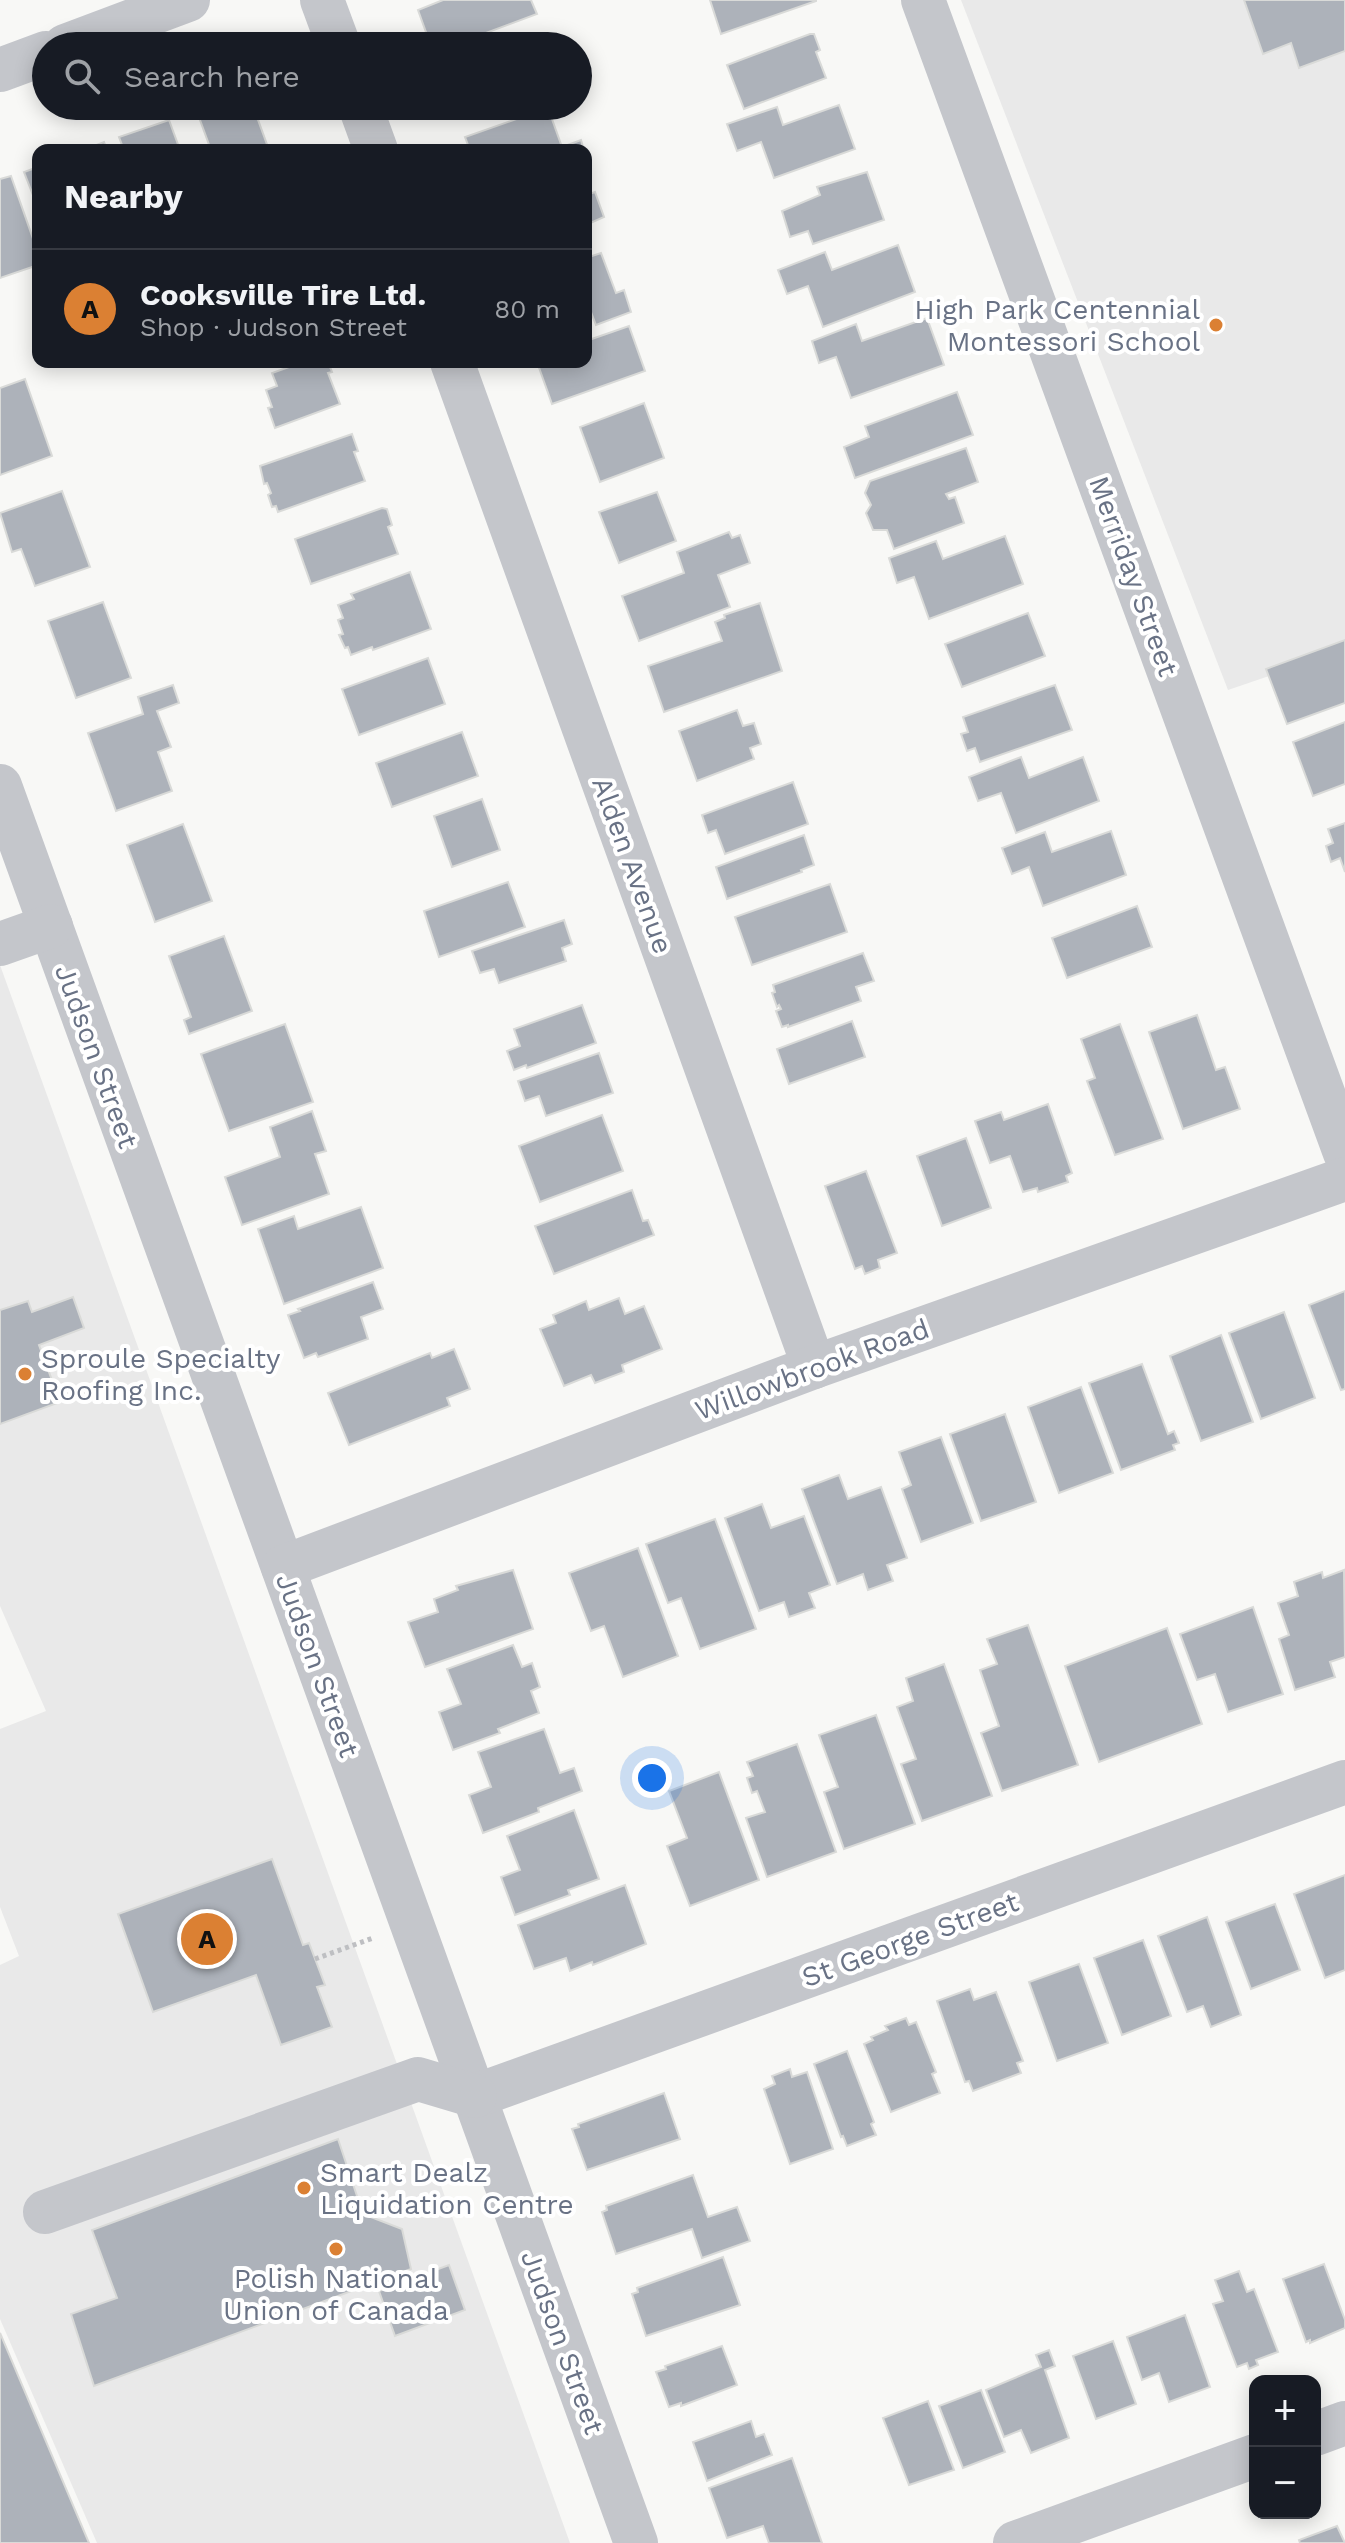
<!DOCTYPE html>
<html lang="en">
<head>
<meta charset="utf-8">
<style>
	body { margin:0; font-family:"Work Sans",sans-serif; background:#242831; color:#f1f3f6 }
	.controls { position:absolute; right:24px; bottom:24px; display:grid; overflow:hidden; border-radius:16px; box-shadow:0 4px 20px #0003 }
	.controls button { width:72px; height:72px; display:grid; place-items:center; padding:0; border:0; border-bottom:2px solid #363941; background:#171b24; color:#f1f3f6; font:40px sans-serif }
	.you { position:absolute; left:652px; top:1778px; width:28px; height:28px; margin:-20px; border:6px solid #fff; border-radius:50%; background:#1a73e8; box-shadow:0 0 0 12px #1a73e833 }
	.badge { display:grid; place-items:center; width:52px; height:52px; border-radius:50%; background:#db8033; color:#111; font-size:26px; font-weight:700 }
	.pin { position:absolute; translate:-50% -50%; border:4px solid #fff; box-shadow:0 2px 8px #0006 }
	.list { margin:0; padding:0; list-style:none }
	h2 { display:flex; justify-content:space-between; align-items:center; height:104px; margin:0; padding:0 32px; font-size:34px }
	h2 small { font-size:26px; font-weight:400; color:#9ea1a6 }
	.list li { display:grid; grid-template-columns:52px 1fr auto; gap:24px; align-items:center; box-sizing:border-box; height:120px; padding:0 32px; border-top:2px solid #363941 }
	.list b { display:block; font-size:30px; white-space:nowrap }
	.list p { margin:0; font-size:26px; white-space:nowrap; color:#9ea1a6 }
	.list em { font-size:26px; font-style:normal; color:#9ea1a6 }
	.icon { flex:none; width:44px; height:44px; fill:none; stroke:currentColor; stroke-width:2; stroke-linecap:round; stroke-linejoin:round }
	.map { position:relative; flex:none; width:1345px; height:2543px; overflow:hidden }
	.search { position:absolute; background:#171b24; box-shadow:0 4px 20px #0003; left:32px; top:32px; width:560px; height:88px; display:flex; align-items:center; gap:20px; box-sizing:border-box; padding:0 28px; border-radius:44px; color:#9ea1a6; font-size:30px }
	.panel { position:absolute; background:#171b24; box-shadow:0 4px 20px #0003; left:32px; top:144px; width:560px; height:224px; border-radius:16px }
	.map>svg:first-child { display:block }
	.built { fill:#e9e9e9 }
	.building { fill:#adb2ba; stroke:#d9dad8; stroke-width:2 }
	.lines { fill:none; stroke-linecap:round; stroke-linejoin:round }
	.path { stroke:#bebfc2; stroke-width:5; stroke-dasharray:4 4; stroke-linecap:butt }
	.minor { stroke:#c4c6cb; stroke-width:44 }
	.poi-dot { fill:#db8033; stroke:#fff; stroke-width:3 }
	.labels { text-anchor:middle; stroke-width:8; stroke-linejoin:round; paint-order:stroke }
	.poi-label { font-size:28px; fill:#697285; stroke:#fff; text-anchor:start }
	.street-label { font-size:28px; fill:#697285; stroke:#fff }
</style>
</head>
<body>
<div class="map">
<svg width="1345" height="2543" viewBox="0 0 1345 2543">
	<rect width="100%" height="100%" fill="#f8f8f6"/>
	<g class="built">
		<path d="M961,0h384v650l-117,40z"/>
		<path d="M0,965l570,1578h-473l-97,-224v-354l19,-9 -19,-49v-178l46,-18 -46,-105z"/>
	</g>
	<g class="building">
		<path d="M443,0h88l6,14 -86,32h-20l-13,-36z"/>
		<path d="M710,0h106v1l-95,33z"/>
		<path d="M1244,0h101v51l-46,17 -8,-25 -28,11z"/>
		<path d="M522,34l4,12h-36z"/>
		<path d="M810,34h4l6,16 -4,2 10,26 -82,31 -17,-44z"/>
		<path d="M839,105l16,44 -81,29 -13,-36 -24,9 -10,-27 50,-17 6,18z"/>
		<path d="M204,106h49l16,44h-58l-15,-41z"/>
		<path d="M548,108l14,39 19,-7 3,10h-114l-5,-13z"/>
		<path d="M169,120l11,30h-56l-5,-13z"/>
		<path d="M104,142l3,8h-23z"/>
		<path d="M38,167v41l-14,-36z"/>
		<path d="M867,172l17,48 -71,24 -5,-13 -18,6 -8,-26 38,-16 -3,-8z"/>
		<path d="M11,176l27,77v12l-38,13v-99z"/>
		<path d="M595,192l9,25 -18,8v-30z"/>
		<path d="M898,245l17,47 -92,35 -15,-41 -21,8 -9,-24 47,-18 7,18z"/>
		<path d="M601,253l15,40 8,-3 7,22 -35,13 -7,-18 -3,1v-50z"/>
		<path d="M927,318l17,47 -93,33 -15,-41 -17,6 -7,-22 44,-17 6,17z"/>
		<path d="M629,326l16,45 -93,33 -15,-42h49v-21z"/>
		<path d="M303,362h25l4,10 -4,1 12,31 -65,24 -7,-20 4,-1 -6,-17 11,-4 -5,-13z"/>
		<path d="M25,379l27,77 -52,19v-87z"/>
		<path d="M957,392l16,43 -118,43 -11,-31 25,-10 -4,-11z"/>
		<path d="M644,403l20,55 -64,24 -20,-55z"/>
		<path d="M352,434l6,17 -4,1 11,29 -87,31 -2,-6 -4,1 -4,-12 3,-2 -4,-10 -3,1 -4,-18z"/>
		<path d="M966,448l12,34 -32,12 3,5 6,-2 9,26 -70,26 -7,-19h-14l-7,-17 5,-8 -6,-12 5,-12z"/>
		<path d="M62,491l28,76 -55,19 -14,-37 -9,3 -12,-39z"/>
		<path d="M657,492l19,49 -57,22 -20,-51z"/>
		<path d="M382,508l5,1 5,16 -4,2 10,27 -87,30 -16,-45z"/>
		<path d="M729,532l3,6 8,-3 10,28 -32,12 12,32 -91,34 -17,-45 62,-23 -7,-21z"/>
		<path d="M1005,536l18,48 -94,35 -15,-42 -17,6 -8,-25 47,-17 7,18z"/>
		<path d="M410,572l21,57 -58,21 -1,-3 -21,8 -3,-8 -3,1 -6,-13 4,-1 -5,-14 5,-2 -5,-13 16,-6 -3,-5z"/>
		<path d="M103,602l28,76 -55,20 -28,-77z"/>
		<path d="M760,603l22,68 -118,41 -16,-46 74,-25 -7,-19 10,-4 -1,-3z"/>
		<path d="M1028,613l17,43 -83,31 -17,-43z"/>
		<path d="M1345,640v63l-58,21 -21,-55z"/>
		<path d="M428,658l17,46 -86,31 -17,-46z"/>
		<path d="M173,685l6,18 -22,8 14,36 -13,5 14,39 -56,20 -28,-78 55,-19 -5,-17z"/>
		<path d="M1055,685l17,45 -92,32 -5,-14 -8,3 -6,-17 7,-2 -5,-15z"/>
		<path d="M737,710l6,16 11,-3 7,21 -11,4 4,11 -57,22 -18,-50z"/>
		<path d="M1345,722v62l-32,12 -20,-54z"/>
		<path d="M462,732l16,44 -86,31 -16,-44z"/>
		<path d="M1021,757l8,21 54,-21 16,44 -83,32 -15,-40 -23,8 -9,-24z"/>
		<path d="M793,782l15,42 -83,30 -9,-24 -8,3 -6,-18z"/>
		<path d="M482,799l18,51 -48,17 -18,-51z"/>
		<path d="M1345,823v49l-5,-14 -9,4 -5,-16 7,-3 -5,-14z"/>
		<path d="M183,824l29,77 -57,21 -28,-77z"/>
		<path d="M1111,831l15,44 -83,31 -14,-39 -17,7 -10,-26 43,-16 7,20z"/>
		<path d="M804,835l10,30 -13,5 1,2 -75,27 -11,-32z"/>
		<path d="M508,882l17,45 -86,30 -15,-46z"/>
		<path d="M830,884l17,48 -95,33 -17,-48z"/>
		<path d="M1137,906l15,41 -85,31 -15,-40z"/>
		<path d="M564,920l8,24 -10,4 4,13 -67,22 -5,-14 -14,4 -8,-22z"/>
		<path d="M224,936l28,75 -63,23 -5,-14 7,-3 -22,-61z"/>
		<path d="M863,953l11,28 -18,6 5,14 -73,26v-2l-6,2 -6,-16 5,-2 -2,-4 -2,2 -5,-14 3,-1 -2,-7z"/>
		<path d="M582,1005l14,38 -69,25 -1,-3 -12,5 -7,-19 13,-5 -6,-17z"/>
		<path d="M1197,1015l19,55 9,-3 15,42 -57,20 -34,-97z"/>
		<path d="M852,1021l13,36 -76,27 -12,-35z"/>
		<path d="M285,1024l28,78 -84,29 -28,-77z"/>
		<path d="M1120,1024l43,115 -48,16 -28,-74 8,-3 -14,-39z"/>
		<path d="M599,1053l14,40 -67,23 -7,-20 -14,5 -7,-20z"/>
		<path d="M1048,1104l24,69 -6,3 2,6 -30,10 -1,-4 -14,4 -13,-36 -20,7 -15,-42 26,-9 3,8z"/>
		<path d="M312,1111l14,40 -11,3 14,40 -87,31 -17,-48 55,-20 -10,-30z"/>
		<path d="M602,1115l21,56 -83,31 -21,-56z"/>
		<path d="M966,1138l25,70 -49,18 -25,-70z"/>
		<path d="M866,1171l31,82 -19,7 2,8 -15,6 -3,-8 -7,3 -30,-83z"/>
		<path d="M632,1190l11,31 5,-1 6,15 -100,39 -19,-48z"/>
		<path d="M361,1207l22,61 -99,36 -26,-75 36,-13 4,13z"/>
		<path d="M373,1282l10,27 -22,8 7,22 -50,18 -2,-4 -12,5 -16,-43 12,-4 -2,-2z"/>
		<path d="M1345,1291v98l-4,1 -32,-85z"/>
		<path d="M73,1297l11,31 -45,17 21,57 -60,22v-114l28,-9 4,11z"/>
		<path d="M619,1298l6,16 19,-8 18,43 -40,16 2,7 -29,11 -4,-8 -27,11 -24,-57 16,-6 -3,-8 33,-14 3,9z"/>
		<path d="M1284,1312l31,86 -54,21 -32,-86z"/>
		<path d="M1221,1335l32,87 -52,19 -31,-85z"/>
		<path d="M454,1349l16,40 -23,9 3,8 -101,39 -21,-52 102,-40 2,5z"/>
		<path d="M1142,1364l26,70 6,-3 5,12 -6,2 2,5 -54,20 -32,-87z"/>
		<path d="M1081,1387l32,86 -54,20 -31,-86z"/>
		<path d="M1005,1414l31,88 -55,19 -31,-87z"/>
		<path d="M941,1437l32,86 -52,19 -19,-53 9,-4 -12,-33z"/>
		<path d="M839,1475l9,24 33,-12 26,71 -20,7 6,16 -25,9 -5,-16 -26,10 -35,-95z"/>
		<path d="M762,1504l9,24 33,-12 26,69 -21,8 6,15 -26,9 -5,-15 -25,9 -34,-93z"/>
		<path d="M715,1519l41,110 -56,20 -19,-51 -13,5 -22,-59z"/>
		<path d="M638,1548l40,108 -55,21 -19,-51 -13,5 -22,-58z"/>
		<path d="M513,1570l20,59 -108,38 -17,-45 30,-10 -4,-13 24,-9 -2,-4z"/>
		<path d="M1344,1570l1,87 -15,5 5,15 -40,13 -16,-51 10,-4 -11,-32 20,-7 -4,-14 28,-10 1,6z"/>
		<path d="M1253,1607l30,87 -55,18 -13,-38 -18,6 -17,-46z"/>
		<path d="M1028,1625l50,140 -76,26 -21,-58 18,-7 -19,-56 17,-6 -10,-25z"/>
		<path d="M1167,1628l35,96 -103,38 -34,-96z"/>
		<path d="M513,1645l9,22 10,-4 8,24 -9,4 8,22 -41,16 2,4 -47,17 -14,-38 22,-8 -14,-35z"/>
		<path d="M944,1664l48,132 -70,25 -21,-57 15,-5 -19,-52 16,-6 -7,-23z"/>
		<path d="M876,1715l39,109 -71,25 -20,-57 14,-5 -19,-52z"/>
		<path d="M544,1729l16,44 14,-5 8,23 -44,17 1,4 -56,21 -14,-38 22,-8 -13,-35z"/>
		<path d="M797,1744l39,108 -69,25 -21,-59 19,-6 -8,-21 -5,2 -5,-15 6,-2 -6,-14z"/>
		<path d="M719,1772l40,108 -69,26 -23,-60 20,-8 -18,-47z"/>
		<path d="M574,1810l25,69 -31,11 2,5 -55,20 -14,-38 19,-7 -13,-34z"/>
		<path d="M272,1859l31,86 6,-2 16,42 -8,2 15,40 -51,18 -25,-70 -103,37 -35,-98z"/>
		<path d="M1345,1875v95l-20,8 -31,-84z"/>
		<path d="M625,1885l21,59 -53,21 -1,-3 -22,9 -4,-13 -32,11 -16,-44z"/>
		<path d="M1275,1904l25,66 -49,19 -25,-67z"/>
		<path d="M1207,1917l34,98 -30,12 -8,-21 -16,6 -29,-76z"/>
		<path d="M1143,1940l28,76 -49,19 -28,-77z"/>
		<path d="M1079,1964l29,79 -51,18 -28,-79z"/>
		<path d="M970,1989l4,11 22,-8 27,69 -6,2 4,10 -48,18 -4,-10 -4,1 -28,-81z"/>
		<path d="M906,2018l3,7 7,-3 20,50 -4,2 8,19 -49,19 -27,-68 9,-4 -2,-3 17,-7 -3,-4z"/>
		<path d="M847,2051l27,71 -3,2 5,11 -29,11 -4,-10 -2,1 -27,-73z"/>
		<path d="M790,2069l2,8 15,-5 26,77 -43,15 -26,-75 11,-5 -3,-8z"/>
		<path d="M664,2093l16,46 -93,31 -15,-41 7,-2 -1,-3z"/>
		<path d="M338,2139l25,75 39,15 9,40 -317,117 -23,-72 46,-16 -25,-68z"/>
		<path d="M693,2175l15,42 29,-10 13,34 -48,17 -10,-29 -76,25 -14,-42 5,-2 -1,-4z"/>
		<path d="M723,2257l17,48 -94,31 -14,-42 6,-2 -1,-4z"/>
		<path d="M1324,2264l21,56v8l-35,15v-3l-4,2 -23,-63z"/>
		<path d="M449,2265l16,45 -70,26 -16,-45z"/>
		<path d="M1239,2271l8,21 7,-3 24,63 -22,8 2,5 -9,4 -2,-6 -10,4 -24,-63 10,-3 -8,-21z"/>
		<path d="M1185,2315l25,72 -41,15 -10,-29 -17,7 -15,-43z"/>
		<path d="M0,2333l89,210h-89z"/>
		<path d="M1113,2341l23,63 -40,15 -23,-63z"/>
		<path d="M722,2346l15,39 -56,21v-3l-12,4 -13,-35 10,-3 -1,-3z"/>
		<path d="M1049,2350l6,16 -10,4 24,68 -38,15 -10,-23 -17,7 -18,-47 55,-23 -5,-12z"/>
		<path d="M981,2390l24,62 -42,16 -24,-62z"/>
		<path d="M928,2401l26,69 -45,15 -26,-67z"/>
		<path d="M751,2421l5,16 8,-3 8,21 -65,26 -14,-39z"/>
		<path d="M792,2458l30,85h-53l-6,-17 -36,12 -18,-50z"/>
		<path d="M1337,2526l8,17h-45l-1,-3z"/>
	</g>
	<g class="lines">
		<path class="path" d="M315,1959l58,-21"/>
		<g class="minor">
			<path d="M322,0l17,46"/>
			<path d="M923,0l422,1153"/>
			<path d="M65,46l123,-46"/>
			<path d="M0,70l46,-17"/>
			<path d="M360,106l16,44"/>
			<path d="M452,362l362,1005"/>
			<path d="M0,786l636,1757"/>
			<path d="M0,944l51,-18"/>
			<path d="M283,1567l531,-200 531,-188"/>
			<path d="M475,2096l870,-314"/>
			<path d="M45,2212l373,-133 57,17"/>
			<path d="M1315,2434l30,-11"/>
			<path d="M1015,2543l240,-87"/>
		</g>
	</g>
	<g class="poi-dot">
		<circle cx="1216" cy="325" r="8"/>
		<circle cx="25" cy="1374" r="8"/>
		<circle cx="304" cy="2188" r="8"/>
		<circle cx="336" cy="2249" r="8"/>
	</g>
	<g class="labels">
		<g class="poi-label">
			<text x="1200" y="319" text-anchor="end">High Park Centennial<tspan x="1200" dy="32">Montessori School</tspan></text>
			<text x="41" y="1368">Sproule Specialty<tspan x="41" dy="32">Roofing Inc.</tspan></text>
			<text x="320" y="2182">Smart Dealz<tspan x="320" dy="32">Liquidation Centre</tspan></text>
			<text x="336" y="2288" text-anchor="middle">Polish National<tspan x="336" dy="32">Union of Canada</tspan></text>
		</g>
		<g class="street-label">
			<text transform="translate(1134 576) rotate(70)" y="10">Merriday Street</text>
			<text transform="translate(633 865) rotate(70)" y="10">Alden Avenue</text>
			<text transform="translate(97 1056) rotate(70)" y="10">Judson Street</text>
			<text transform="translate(812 1369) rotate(-20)" y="10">Willowbrook Road</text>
			<text transform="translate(318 1665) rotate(70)" y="10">Judson Street</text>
			<text transform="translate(910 1939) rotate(-20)" y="10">St George Street</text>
			<text transform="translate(563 2342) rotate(70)" y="10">Judson Street</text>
		</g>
	</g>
</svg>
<div class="controls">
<button>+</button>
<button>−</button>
</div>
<div class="you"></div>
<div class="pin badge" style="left:207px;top:1939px">A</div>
<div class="search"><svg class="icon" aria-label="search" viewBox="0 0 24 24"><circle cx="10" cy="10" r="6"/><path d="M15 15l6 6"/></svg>Search here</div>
<section class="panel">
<h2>Nearby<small></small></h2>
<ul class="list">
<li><span class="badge">A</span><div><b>Cooksville Tire Ltd.</b><p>Shop · Judson Street</p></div><em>80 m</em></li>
</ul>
</section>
</div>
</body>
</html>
